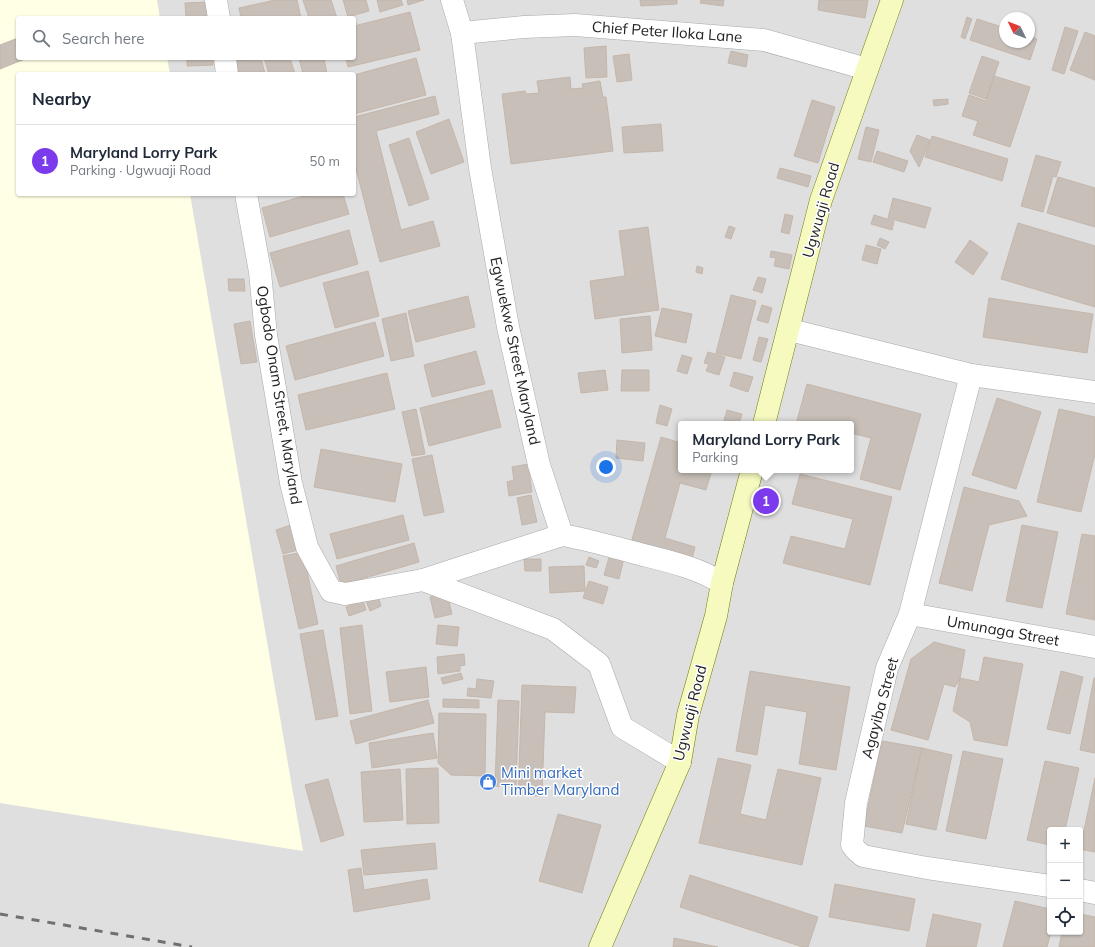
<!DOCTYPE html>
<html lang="en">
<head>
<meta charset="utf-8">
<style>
	body { margin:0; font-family:Mulish,sans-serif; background:#f6f6f7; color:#1f2937 }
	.controls { position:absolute; right:12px; bottom:12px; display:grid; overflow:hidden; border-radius:4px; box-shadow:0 1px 3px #0004 }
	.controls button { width:36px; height:36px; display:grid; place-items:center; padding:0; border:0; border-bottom:1px solid #e0e1e3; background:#fff; color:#1f2937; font:20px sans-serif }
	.compass { position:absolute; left:999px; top:12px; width:36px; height:36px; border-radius:50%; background:#fff; box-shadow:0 1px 3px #0004; rotate:313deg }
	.you { position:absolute; left:606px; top:467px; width:14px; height:14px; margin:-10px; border:3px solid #fff; border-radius:50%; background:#1a73e8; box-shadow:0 0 0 6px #1a73e833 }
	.badge { display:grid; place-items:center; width:26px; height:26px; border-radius:50%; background:#7c3aed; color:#fff; font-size:13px; font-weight:700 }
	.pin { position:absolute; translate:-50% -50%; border:2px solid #fff; box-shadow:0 1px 4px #0006 }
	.popup { position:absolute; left:678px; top:421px; width:176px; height:52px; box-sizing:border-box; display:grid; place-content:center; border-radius:4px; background:#fff; filter:drop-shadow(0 1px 3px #0005); font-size:13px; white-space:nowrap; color:#747a83 }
	.popup b { font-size:15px; color:#1f2937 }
	.popup::after { content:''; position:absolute; left:50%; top:100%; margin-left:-8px; border:8px solid transparent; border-top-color:#fff }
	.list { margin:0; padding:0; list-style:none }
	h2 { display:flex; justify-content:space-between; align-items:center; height:52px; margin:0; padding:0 16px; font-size:17px }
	h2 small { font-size:13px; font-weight:400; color:#747a83 }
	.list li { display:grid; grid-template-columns:26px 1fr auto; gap:12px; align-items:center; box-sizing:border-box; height:72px; padding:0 16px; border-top:1px solid #e0e1e3 }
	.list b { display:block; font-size:15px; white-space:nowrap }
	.list p { margin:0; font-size:13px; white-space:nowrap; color:#747a83 }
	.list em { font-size:13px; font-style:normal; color:#747a83 }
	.icon { flex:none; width:22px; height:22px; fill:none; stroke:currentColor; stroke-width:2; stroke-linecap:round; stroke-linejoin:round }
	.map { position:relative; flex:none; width:1095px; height:947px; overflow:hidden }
	.search { position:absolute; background:#fff; box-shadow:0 1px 3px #0004; left:16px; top:16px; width:340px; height:44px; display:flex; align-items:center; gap:10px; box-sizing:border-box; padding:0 14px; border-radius:4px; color:#747a83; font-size:15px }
	.panel { position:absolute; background:#fff; box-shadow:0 1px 3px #0004; left:16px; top:72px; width:340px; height:124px; border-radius:4px }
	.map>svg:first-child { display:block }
	.residential { fill:#e0dfdf; fill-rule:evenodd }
	.education { fill:#ffffe5 }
	.building { fill:#c7bfb8; stroke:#c4b6ab }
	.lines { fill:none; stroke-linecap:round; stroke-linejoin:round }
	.street-casing { stroke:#a9a9a9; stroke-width:23 }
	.secondary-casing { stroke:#707d05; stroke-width:23 }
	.street { stroke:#fff; stroke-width:22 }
	.secondary { stroke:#f7fabf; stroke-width:22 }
	.rail { stroke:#707070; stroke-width:3; stroke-dasharray:8 8; stroke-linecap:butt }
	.labels { text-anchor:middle; stroke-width:3; stroke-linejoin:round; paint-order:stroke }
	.street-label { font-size:15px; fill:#222; stroke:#fff }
	.shop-label { font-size:15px; fill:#366cbe; stroke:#fff; text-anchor:start }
</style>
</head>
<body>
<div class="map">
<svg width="1095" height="947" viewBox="0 0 1095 947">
	<rect width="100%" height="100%" fill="#f2efe9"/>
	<path class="residential" d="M0,0h1095v947h-1095zM18,18h336v40h-336zM1005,18h24v24h-24zM18,74h336v120h-336zM681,424h170v46h-170zM1050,830h30v102h-30z"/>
	<path class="education" d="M0,0h157l3,18h-142v40h149l3,16h-152v120h172l113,657 -303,-48z"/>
	<g class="building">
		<path d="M275,0h22l4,18h-60l-2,-10z"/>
		<path d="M303,0h28l6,18h-28z"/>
		<path d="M343,0h23l3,11 -21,6z"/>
		<path d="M377,0h24l2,5 -23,7z"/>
		<path d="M407,0h17l-16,5z"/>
		<path d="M640,0h37v4l-36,2z"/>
		<path d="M701,0h23l-1,6 -23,-3z"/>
		<path d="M819,0h49l-3,18 -47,-8z"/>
		<path d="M211,2l1,16h-26l-1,-15z"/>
		<path d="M410,12l10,38 -72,17 -2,-9h8v-32z"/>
		<path d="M967,17l5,2 -7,20 -4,-2z"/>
		<path d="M977,19l28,9v14h24v-6l8,3 -7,21 -60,-20z"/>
		<path d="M1065,27l13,4 -14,43 -12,-4z"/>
		<path d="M1085,32l10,4v44l-25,-10z"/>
		<path d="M18,38v20h9l-27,11v-24z"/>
		<path d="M606,46l1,31 -21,1 -2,-30z"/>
		<path d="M731,51l17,4 -2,12 -18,-4z"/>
		<path d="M629,54l3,26 -15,2 -4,-26z"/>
		<path d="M982,56l17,6 -13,37 -17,-6z"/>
		<path d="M187,58h26v7l-26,1z"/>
		<path d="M249,58h12l4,16h-26l-3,-13z"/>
		<path d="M264,58h26l5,16h-26z"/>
		<path d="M299,58h25l3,16h-24z"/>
		<path d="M416,58l10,37 -72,19v-39z"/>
		<path d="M994,76l36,11 -20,60 -37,-12 5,-14 -16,-5 7,-21 17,6z"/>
		<path d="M570,77l1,12 12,-1 -1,-4 18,-3 3,16h3l7,54 -102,13 -9,-70 23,-3 1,3 13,-1 -2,-12z"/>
		<path d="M435,96l4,18 -63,17 25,99 32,-9 7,25 -60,16 -26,-101v-44z"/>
		<path d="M948,99v5l-14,2 -1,-6z"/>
		<path d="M812,100l23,7 -17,56 -24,-7z"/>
		<path d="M449,119l15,43 -33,12 -15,-42z"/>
		<path d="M661,124l2,27 -39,2 -2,-26z"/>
		<path d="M866,127l13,3 -8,32 -13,-3z"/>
		<path d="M917,135l13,5 -11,27 -9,-16z"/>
		<path d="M932,136l76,23 -6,22 -77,-24z"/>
		<path d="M409,138l20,61 -20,7 -20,-61z"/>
		<path d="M877,151l31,10 -4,11 -31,-10z"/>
		<path d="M1036,155l25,7 -5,15 -3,-1 -10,36 -22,-6z"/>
		<path d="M780,168l31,8 -3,11 -31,-9z"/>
		<path d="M1058,177l37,11v39l-48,-14z"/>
		<path d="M311,194h32l6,20 -79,23 -8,-29z"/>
		<path d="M893,198l38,10 -6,20 -37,-10z"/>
		<path d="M785,214l8,2 -4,18 -8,-2z"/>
		<path d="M874,215l20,6 -2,9 -21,-6z"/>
		<path d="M1018,223l77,23v61l-94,-28z"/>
		<path d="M729,226l6,2 -4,11 -6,-2z"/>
		<path d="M648,227l11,83 -64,9 -5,-38 35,-5 -6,-45z"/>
		<path d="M349,230l9,34 -78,23 -10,-34z"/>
		<path d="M880,238l9,4 -4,7 -8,-4z"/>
		<path d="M970,240l18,13 -15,22 -18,-13z"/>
		<path d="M866,245l15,4 -4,15 -15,-4z"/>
		<path d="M771,251l21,4 -3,14 -15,-3 2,-8 -6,-1z"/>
		<path d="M697,266l6,2 -1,6 -6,-2z"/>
		<path d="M368,271l11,45 -44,12 -12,-45z"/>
		<path d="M758,277l8,2 -4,14 -9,-3z"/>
		<path d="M228,279h16l1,12h-16z"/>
		<path d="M731,295l25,6 -15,58 -25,-6z"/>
		<path d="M468,296l7,31 -59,15 -8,-31z"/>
		<path d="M989,298l104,16 -6,39 -104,-16z"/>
		<path d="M762,305l10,3 -4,15 -11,-3z"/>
		<path d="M662,308l30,6 -6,29 -31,-7z"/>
		<path d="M406,313l8,43 -23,5 -9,-42z"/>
		<path d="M650,316l2,34 -30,3 -2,-34z"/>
		<path d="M250,321l7,41 -16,2 -7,-40z"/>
		<path d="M375,322l9,34 -89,24 -9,-34z"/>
		<path d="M759,337l9,2 -7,23 -8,-2z"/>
		<path d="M476,351l9,33 -53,13 -8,-32z"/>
		<path d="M708,352l17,5 -6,18 -13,-4 3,-7 -5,-1z"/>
		<path d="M682,355l10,3 -5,16 -10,-3z"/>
		<path d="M605,370l3,20 -27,3 -3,-20z"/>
		<path d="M622,370h27v21h-28z"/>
		<path d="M734,372l19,5 -5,15 -18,-6z"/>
		<path d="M387,373l8,36 -89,21 -8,-35z"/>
		<path d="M807,384l114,30 -21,76 -40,-11 11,-41 -20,-5v-9h-55z"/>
		<path d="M492,390l9,37 -72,19 -9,-38z"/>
		<path d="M997,398l44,14 -25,77 -44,-14z"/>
		<path d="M660,405l12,4 -5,17 -11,-3z"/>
		<path d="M416,409l9,45 -13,2 -10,-44z"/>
		<path d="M1059,409l36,8v37l-14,58 -44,-10z"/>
		<path d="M727,410l15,4 -3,10h-16z"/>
		<path d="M661,437l20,6v27h31l-6,20 -26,-7 -15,55 30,9 -3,12 -61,-16z"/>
		<path d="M617,440l28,3 -2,18 -27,-3z"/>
		<path d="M321,449l81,15 -7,38 -81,-15z"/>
		<path d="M432,455l12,57 -20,4 -12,-57z"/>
		<path d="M528,464l4,28 -23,4 -2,-14 7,-2 -2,-13z"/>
		<path d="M800,474l92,23 -22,88 -87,-22 8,-27 54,13 8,-30 -61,-15z"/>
		<path d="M964,487l55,14 8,15 -38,9 -17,66 -33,-8z"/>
		<path d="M531,495l6,27 -15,3 -5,-27z"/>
		<path d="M403,515l6,25 -72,19 -7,-25z"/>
		<path d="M291,525l7,25 -15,4 -7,-24z"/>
		<path d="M1022,525l36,7 -16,76 -36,-7z"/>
		<path d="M1082,534l13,2v84l-29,-6z"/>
		<path d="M414,543l5,19 -78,23 -5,-19z"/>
		<path d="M303,552l15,72 -19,5 -16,-73z"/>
		<path d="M610,554l14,4 -5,21 -15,-4z"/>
		<path d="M589,557l10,4 -3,7 -10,-3z"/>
		<path d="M524,559h17v12h-16z"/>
		<path d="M584,566l1,25 -35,2 -1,-26z"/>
		<path d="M589,581l19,6 -5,17 -20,-6z"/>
		<path d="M447,593l5,21 -17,4 -5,-21z"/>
		<path d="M378,597l3,9 -11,5 -4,-10z"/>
		<path d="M363,600l3,10 -17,6 -3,-9z"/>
		<path d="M362,625l10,86 -22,3 -10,-86z"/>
		<path d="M438,625l21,2 -2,19 -21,-2z"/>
		<path d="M323,630l15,86 -22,4 -16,-86z"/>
		<path d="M934,642l31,8 -5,28 -5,9 -11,-3 -16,56 -37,-10 20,-71z"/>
		<path d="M464,654l1,11 -5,1v5l-22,3 -1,-17z"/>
		<path d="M984,657l39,7 -16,82 -33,-6 -4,-18 -17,-11 7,-33 19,4z"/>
		<path d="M426,667l3,30 -39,5 -4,-30z"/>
		<path d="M750,671l100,16 -14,83 -37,-6 8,-52 -42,-7 -8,50 -21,-4z"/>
		<path d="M1061,671l22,6 -13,57 -23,-5z"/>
		<path d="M461,673l2,6 -20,5 -2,-6z"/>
		<path d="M1094,678h1v75l-15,-3z"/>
		<path d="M477,679l17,2 -3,17 -24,-2 1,-8 8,1z"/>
		<path d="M522,685l54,2 -2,26 -29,-1 -3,84 -24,-1z"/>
		<path d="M443,699l36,1v8l-36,-1z"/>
		<path d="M428,700l6,23 -78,21 -6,-23z"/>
		<path d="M498,700l21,1 -3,86 -21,-1z"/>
		<path d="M439,713l47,1 -1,62 -34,-1 -13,-12z"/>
		<path d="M433,733l4,25 -65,10 -3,-25z"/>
		<path d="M882,741l40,7 -20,85 -38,-7z"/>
		<path d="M922,748l30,7 -16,75 -30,-6z"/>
		<path d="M963,751l40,8 -17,80 -40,-8z"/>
		<path d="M718,758l33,7 -11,49 26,6 12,-51 43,9 -19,87 -103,-22z"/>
		<path d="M1045,761l34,7 -14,62h-15v15l-23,-5z"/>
		<path d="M438,768l1,55 -32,1 -1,-55z"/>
		<path d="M400,769l3,51 -39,2 -3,-50z"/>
		<path d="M1095,778v74l-15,-3z"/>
		<path d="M328,779l16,56 -23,7 -16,-57z"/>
		<path d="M558,814l43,11 -19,68 -43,-12z"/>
		<path d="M435,843l2,26 -73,6 -3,-25z"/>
		<path d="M361,868l3,22 63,-11 3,20 -76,13 -6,-42z"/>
		<path d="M690,875l128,42 -10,30h-5l-123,-40z"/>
		<path d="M835,884l80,15 -6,32 -80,-14z"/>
		<path d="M1015,901l35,8 1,23 -4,15h-44z"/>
		<path d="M933,914l48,10 -5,23h-50z"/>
		<path d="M1080,914l15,3v30h-36l3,-15h18z"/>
		<path d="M674,938l44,9h-45z"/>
	</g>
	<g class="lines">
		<g class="street-casing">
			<g id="street">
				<path d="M216,0l3,18"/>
				<path d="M452,0l10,33 18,135 28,159 31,138 23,70c24,4 47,11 70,17 30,8 63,14 90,31"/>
				<path d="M462,33l62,-6 51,-2 189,15 103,29"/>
				<path d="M225,58l2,16"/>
				<path d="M246,194l14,78 6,63 25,148 16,64 24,44 14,3 78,-14 130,49 46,35 23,63 58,35"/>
				<path d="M790,330l181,45 124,17"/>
				<path d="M971,375l-61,239 -23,54 -31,135 -4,42 4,5 7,6 64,12 123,18"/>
				<path d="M423,580l139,-45"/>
				<path d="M910,614l185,33"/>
				<path d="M1080,890l15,3"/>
			</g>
		</g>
		<g class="secondary-casing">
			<g id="secondary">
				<path d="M764,424l57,-224 71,-200"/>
				<path d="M600,947l80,-185 8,-47 28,-99 6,-33 30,-113"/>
			</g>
		</g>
		<use href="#street" class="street"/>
		<use href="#secondary" class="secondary"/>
		<path class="rail" d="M0,914l192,33"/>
	</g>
	<defs>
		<g id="shop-disc" transform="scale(0.9)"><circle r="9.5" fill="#3f7fe0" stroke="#fff"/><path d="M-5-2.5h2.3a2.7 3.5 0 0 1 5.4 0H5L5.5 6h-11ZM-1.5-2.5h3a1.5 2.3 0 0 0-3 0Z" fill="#fff"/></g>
	</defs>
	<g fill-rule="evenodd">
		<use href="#shop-disc" x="488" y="782"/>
	</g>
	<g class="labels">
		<g class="street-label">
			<text transform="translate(667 32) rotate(4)" y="5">Chief Peter Iloka Lane</text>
			<text transform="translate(821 210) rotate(-74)" y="5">Ugwuaji Road</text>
			<text transform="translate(515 351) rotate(78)" y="5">Egwuekwe Street Maryland</text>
			<text transform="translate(279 395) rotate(81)" y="5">Ogbodo Onam Street, Maryland</text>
			<text transform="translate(1003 631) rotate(10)" y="5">Umunaga Street</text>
			<text transform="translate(880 708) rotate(-75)" y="5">Agayiba Street</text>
			<text transform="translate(690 713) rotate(-76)" y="5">Ugwuaji Road</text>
		</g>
		<g class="shop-label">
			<text x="501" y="778">Mini market<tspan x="501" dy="17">Timber Maryland</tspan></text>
		</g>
	</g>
</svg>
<div class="controls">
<button>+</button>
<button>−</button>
<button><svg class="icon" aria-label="locate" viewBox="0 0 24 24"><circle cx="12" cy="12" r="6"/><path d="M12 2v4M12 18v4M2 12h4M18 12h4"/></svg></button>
</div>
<svg class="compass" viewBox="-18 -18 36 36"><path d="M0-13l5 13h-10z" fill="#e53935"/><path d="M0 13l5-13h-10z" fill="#747a83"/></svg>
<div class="you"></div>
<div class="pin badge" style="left:766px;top:501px">1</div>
<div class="popup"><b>Maryland Lorry Park</b>Parking</div>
<div class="search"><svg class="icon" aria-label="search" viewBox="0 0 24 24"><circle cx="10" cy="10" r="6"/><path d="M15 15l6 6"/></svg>Search here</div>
<section class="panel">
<h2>Nearby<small></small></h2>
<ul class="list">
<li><span class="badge">1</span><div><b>Maryland Lorry Park</b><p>Parking · Ugwuaji Road</p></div><em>50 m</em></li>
</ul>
</section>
</div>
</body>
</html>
